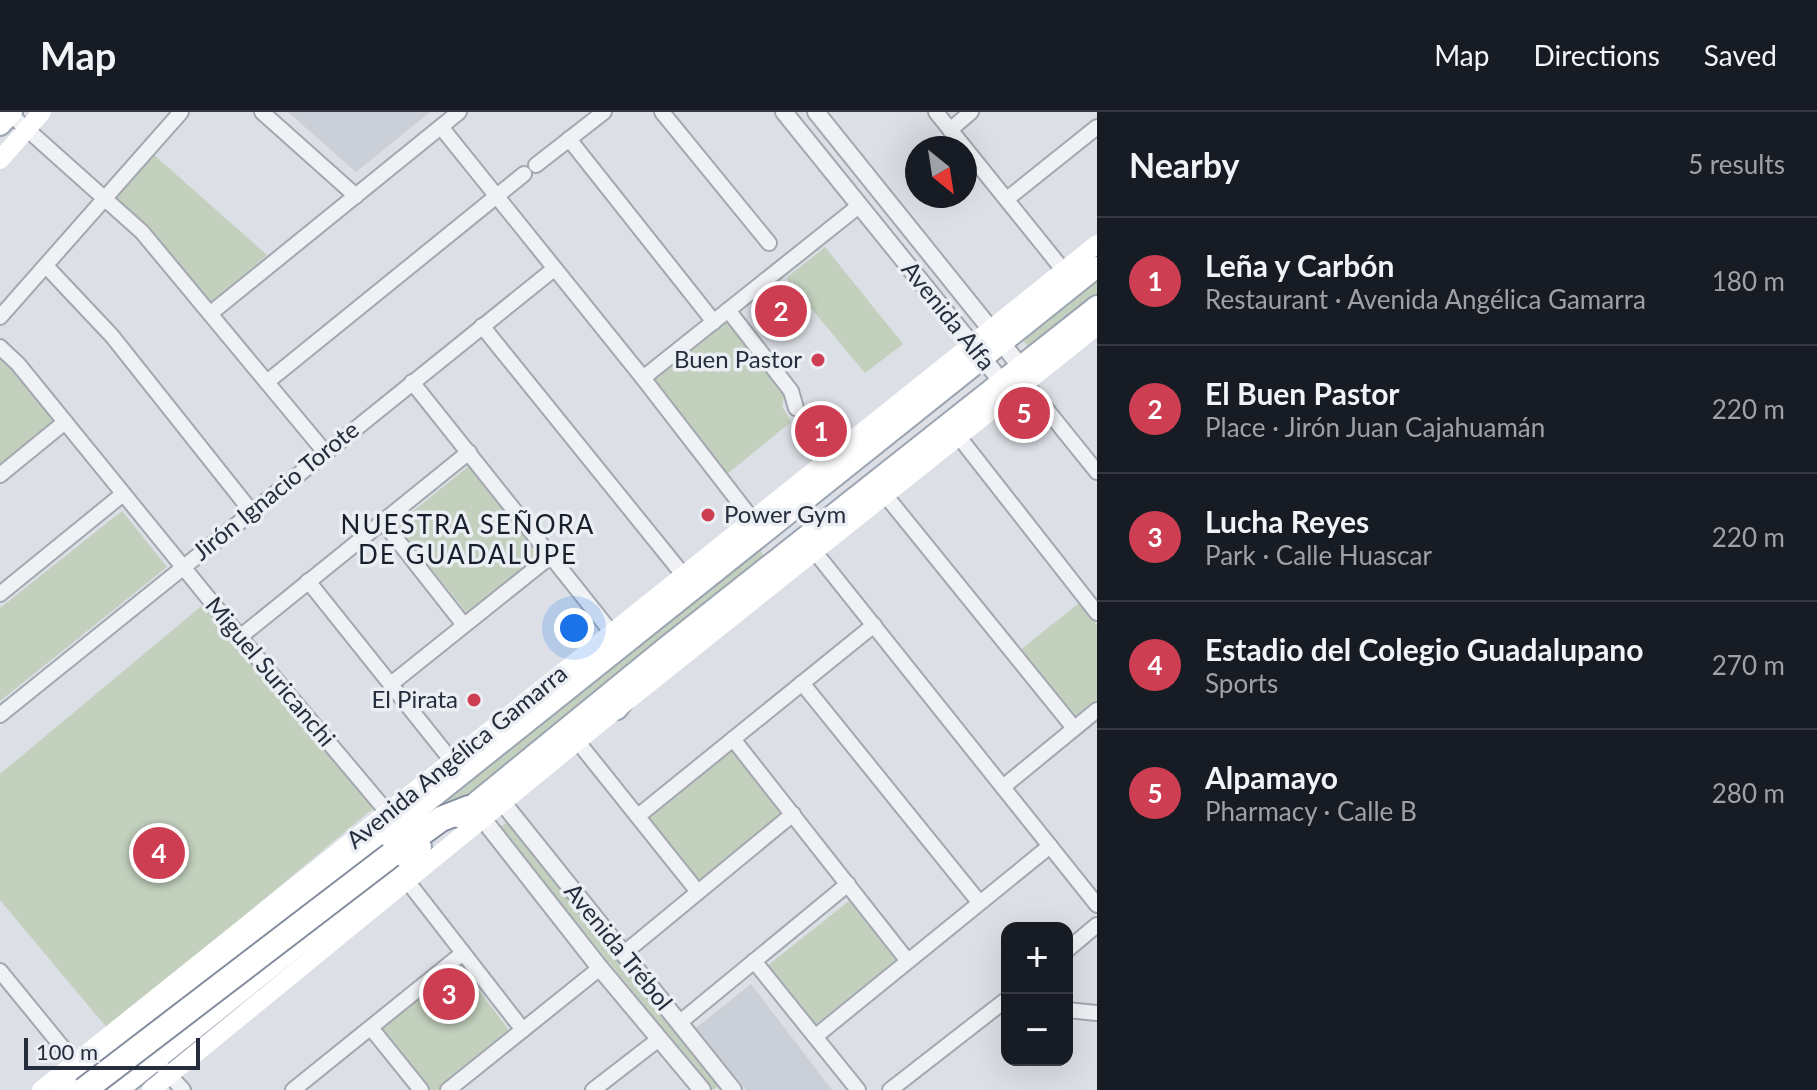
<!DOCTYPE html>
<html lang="en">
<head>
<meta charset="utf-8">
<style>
	body { margin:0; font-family:Lato,sans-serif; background:#242831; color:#f1f3f6 }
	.controls { position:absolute; right:24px; bottom:24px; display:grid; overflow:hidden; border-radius:16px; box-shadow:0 8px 32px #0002 }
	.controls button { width:72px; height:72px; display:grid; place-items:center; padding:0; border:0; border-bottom:2px solid #363941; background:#171b24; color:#f1f3f6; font:40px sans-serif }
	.compass { position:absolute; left:905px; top:24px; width:72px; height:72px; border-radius:50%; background:#171b24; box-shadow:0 8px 32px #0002; rotate:150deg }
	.scale { position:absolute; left:24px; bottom:20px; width:176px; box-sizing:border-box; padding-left:8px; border:4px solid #262e3d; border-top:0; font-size:22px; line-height:28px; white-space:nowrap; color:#262e3d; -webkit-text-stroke:6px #ebeff4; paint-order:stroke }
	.you { position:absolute; left:574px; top:516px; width:28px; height:28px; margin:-20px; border:6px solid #fff; border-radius:50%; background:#1a73e8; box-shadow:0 0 0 12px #1a73e833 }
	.badge { display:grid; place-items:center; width:52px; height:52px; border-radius:50%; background:#ce3e52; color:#fff; font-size:26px; font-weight:700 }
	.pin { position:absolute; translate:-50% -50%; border:4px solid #fff; box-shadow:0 2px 8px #0006 }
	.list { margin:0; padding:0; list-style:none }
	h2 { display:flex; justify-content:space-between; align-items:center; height:104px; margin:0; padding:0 32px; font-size:34px }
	h2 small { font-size:26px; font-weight:400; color:#9ea1a6 }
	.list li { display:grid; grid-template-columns:52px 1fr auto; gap:24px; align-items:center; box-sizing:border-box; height:128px; padding:0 32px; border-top:2px solid #363941 }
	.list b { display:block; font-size:30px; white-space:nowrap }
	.list p { margin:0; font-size:26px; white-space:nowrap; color:#9ea1a6 }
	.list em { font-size:26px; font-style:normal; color:#9ea1a6 }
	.map { position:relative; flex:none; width:1097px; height:978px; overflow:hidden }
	header { display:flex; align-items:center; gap:48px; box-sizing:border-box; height:112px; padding:0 40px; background:#171b24; border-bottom:2px solid #363941 }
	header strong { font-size:38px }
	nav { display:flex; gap:44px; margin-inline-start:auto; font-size:28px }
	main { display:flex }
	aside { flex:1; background:#171b24 }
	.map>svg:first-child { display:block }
	.built { fill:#cacfd8 }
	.green { fill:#c2d0bd }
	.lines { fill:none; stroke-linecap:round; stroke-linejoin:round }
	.minor-casing { stroke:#a2a7b0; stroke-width:18 }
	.tertiary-casing { stroke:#a2a7b0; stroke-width:20 }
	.primary-casing { stroke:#9ba4b2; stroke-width:24 }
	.motorway-casing { stroke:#838d9d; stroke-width:28 }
	.minor { stroke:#eff1f5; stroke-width:14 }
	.tertiary { stroke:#eff1f5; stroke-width:16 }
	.secondary { stroke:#fff; stroke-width:18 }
	.primary { stroke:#fff; stroke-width:20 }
	.motorway { stroke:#fff; stroke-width:24 }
	.motorway-bridge-casing { stroke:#838d9d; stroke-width:28; stroke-linecap:butt }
	.motorway-bridge { stroke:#fff; stroke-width:24 }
	.poi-dot { fill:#ce3e52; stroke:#ebeff4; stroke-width:3 }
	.labels { text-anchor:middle; stroke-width:7; stroke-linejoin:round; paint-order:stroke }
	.street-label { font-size:24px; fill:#262e3d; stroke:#ebeff4 }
	.poi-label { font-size:24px; fill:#262e3d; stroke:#ebeff4; text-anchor:end }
	.neighbourhood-label { font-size:26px; letter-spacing:2px; fill:#181f2d; stroke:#ebeff4 }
</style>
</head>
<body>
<header>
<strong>Map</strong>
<nav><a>Map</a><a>Directions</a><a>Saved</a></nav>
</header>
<main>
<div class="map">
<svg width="1097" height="978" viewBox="0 0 1097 978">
	<rect width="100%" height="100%" fill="#dce0e6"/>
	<g class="built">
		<path d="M288,0h142l-74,60z"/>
		<path d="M751,872l81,106h-86l-50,-62z"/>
	</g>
	<g class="green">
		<path d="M153,42l114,101 -56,48 -50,-60 -46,-45z"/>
		<path d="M825,135l78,97 -38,29 -79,-95z"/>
		<path d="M1097,165v17l-68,54 -8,-10z"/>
		<path d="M729,208l56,72 -3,14 9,16 -64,52 -74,-93z"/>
		<path d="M0,244l56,66 -56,45z"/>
		<path d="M470,353l70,91 -73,57 -71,-88z"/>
		<path d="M122,399l45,56 -167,134v-93z"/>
		<path d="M758,435l9,13 -262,209 -86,56 -266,209z"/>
		<path d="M205,491l170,204 -267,222 -108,-129v-126z"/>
		<path d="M1079,491l18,22v76l-22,18 -56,-68z"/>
		<path d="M733,634l53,67 -89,70 -53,-67z"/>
		<path d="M509,709l211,265 -8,4 -212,-263z"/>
		<path d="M849,789l47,59 -81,65 -48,-59z"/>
		<path d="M457,849l54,72 -72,57h-12l-52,-63z"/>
	</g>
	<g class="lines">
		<g class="minor-casing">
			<g id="minor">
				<path d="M262,0l94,84"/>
				<path d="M662,0l107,131"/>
				<path d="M936,0l128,159"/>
				<path d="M10,2l132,118 182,219"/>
				<path d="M441,15l202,251 116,150"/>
				<path d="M950,18l21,-18"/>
				<path d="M569,27l145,183"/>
				<path d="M536,53l68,-53"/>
				<path d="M1007,87l90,-72"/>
				<path d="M46,154l66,70 139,175"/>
				<path d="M728,198l63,81 5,17"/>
				<path d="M211,201l248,-201"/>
				<path d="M0,205l181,-205"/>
				<path d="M482,214l207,256"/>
				<path d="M0,235l18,17 222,273 148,176"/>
				<path d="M643,266l217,-173"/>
				<path d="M267,270l257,-208"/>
				<path d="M412,270l200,251"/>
				<path d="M1026,272l71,88"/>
				<path d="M959,325l138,176"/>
				<path d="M0,363l65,-53"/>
				<path d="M886,384l188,232"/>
				<path d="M383,410l81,103"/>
				<path d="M815,440l282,353"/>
				<path d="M308,469l144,180"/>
				<path d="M0,482l123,-100"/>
				<path d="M240,525l229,-185"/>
				<path d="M802,571l177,219"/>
				<path d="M391,572l160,-128"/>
				<path d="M0,603l554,-446"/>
				<path d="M733,627l174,221"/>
				<path d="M578,630l120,150"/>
				<path d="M1003,675l94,-77"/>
				<path d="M638,704l236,-191"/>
				<path d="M408,770l115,148"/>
				<path d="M1067,838l30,-25"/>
				<path d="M623,842l170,-140"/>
				<path d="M754,849l104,129"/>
				<path d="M0,859l81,99"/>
				<path d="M1067,898l30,3"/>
				<path d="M679,911l169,-139"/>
				<path d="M371,916l50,62"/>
				<path d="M816,924l234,-190"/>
				<path d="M164,957l19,21"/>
				<path d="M293,978l170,-137"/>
				<path d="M448,978l152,-122"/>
				<path d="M593,978l66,-51"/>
				<path d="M890,978l117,-91"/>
			</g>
		</g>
		<g class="tertiary-casing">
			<g id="tertiary">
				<path d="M784,0l218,270 24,2 -5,-17 -205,-255"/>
				<path d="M503,691l230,287"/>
				<path d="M483,707l117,149 102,122"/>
			</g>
		</g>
		<g class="primary-casing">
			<g id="primary">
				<path d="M0,13l12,-13"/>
				<path d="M617,597l25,-32"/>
				<path d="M458,705l207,-169 432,-342"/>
				<path d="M66,978l1031,-823"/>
				<path d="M118,978l303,-243"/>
			</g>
		</g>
		<g class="motorway-casing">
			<path id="motorway" d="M391,743l50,-36 28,-11"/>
		</g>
		<use href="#minor" class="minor"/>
		<use href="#tertiary" class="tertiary"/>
		<g class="secondary">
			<path d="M0,48l42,-48"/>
			<path d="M41,978l1056,-846"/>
			<path d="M151,978l466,-381 480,-383"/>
		</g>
		<use href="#primary" class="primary"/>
		<use href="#motorway" class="motorway"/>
		<g class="motorway-bridge-casing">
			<path id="motorway-bridge" d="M84,978l307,-235"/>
		</g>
		<use href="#motorway-bridge" class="motorway-bridge"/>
	</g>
	<g class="poi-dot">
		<circle cx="818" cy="248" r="8"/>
		<circle cx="708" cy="403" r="8"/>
		<circle cx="474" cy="588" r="8"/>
	</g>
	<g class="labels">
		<g class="street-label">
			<text transform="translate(948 204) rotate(51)" y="8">Avenida Alfa</text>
			<text transform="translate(276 379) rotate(-39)" y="8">Jirón Ignacio Torote</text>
			<text transform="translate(270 560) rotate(50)" y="8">Miguel Suricanchi</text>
			<text transform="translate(457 645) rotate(-39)" y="8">Avenida Angélica Gamarra</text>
			<text transform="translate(618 835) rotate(51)" y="8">Avenida Trébol</text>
		</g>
		<g class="poi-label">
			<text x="802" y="256">Buen Pastor</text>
			<text x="724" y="411" text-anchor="start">Power Gym</text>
			<text x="458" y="596">El Pirata</text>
		</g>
		<g class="neighbourhood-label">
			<text x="468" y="422">NUESTRA SEÑORA<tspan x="468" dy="30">DE GUADALUPE</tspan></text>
		</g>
	</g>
</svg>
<div class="controls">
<button>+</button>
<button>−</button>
</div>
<svg class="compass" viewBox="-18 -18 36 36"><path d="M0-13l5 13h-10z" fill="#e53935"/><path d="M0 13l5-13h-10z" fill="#9ea1a6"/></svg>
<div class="scale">100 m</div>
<div class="you"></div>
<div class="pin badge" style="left:821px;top:319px">1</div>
<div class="pin badge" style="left:781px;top:199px">2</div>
<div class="pin badge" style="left:449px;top:882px">3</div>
<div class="pin badge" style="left:159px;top:741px">4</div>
<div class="pin badge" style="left:1024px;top:301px">5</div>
</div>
<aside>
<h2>Nearby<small>5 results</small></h2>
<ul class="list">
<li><span class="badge">1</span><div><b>Leña y Carbón</b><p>Restaurant · Avenida Angélica Gamarra</p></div><em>180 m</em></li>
<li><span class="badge">2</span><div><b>El Buen Pastor</b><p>Place · Jirón Juan Cajahuamán</p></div><em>220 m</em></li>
<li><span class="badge">3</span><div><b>Lucha Reyes</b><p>Park · Calle Huascar</p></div><em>220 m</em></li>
<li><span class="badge">4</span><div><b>Estadio del Colegio Guadalupano</b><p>Sports</p></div><em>270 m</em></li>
<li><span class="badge">5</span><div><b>Alpamayo</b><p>Pharmacy · Calle B</p></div><em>280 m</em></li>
</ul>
</aside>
</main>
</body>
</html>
